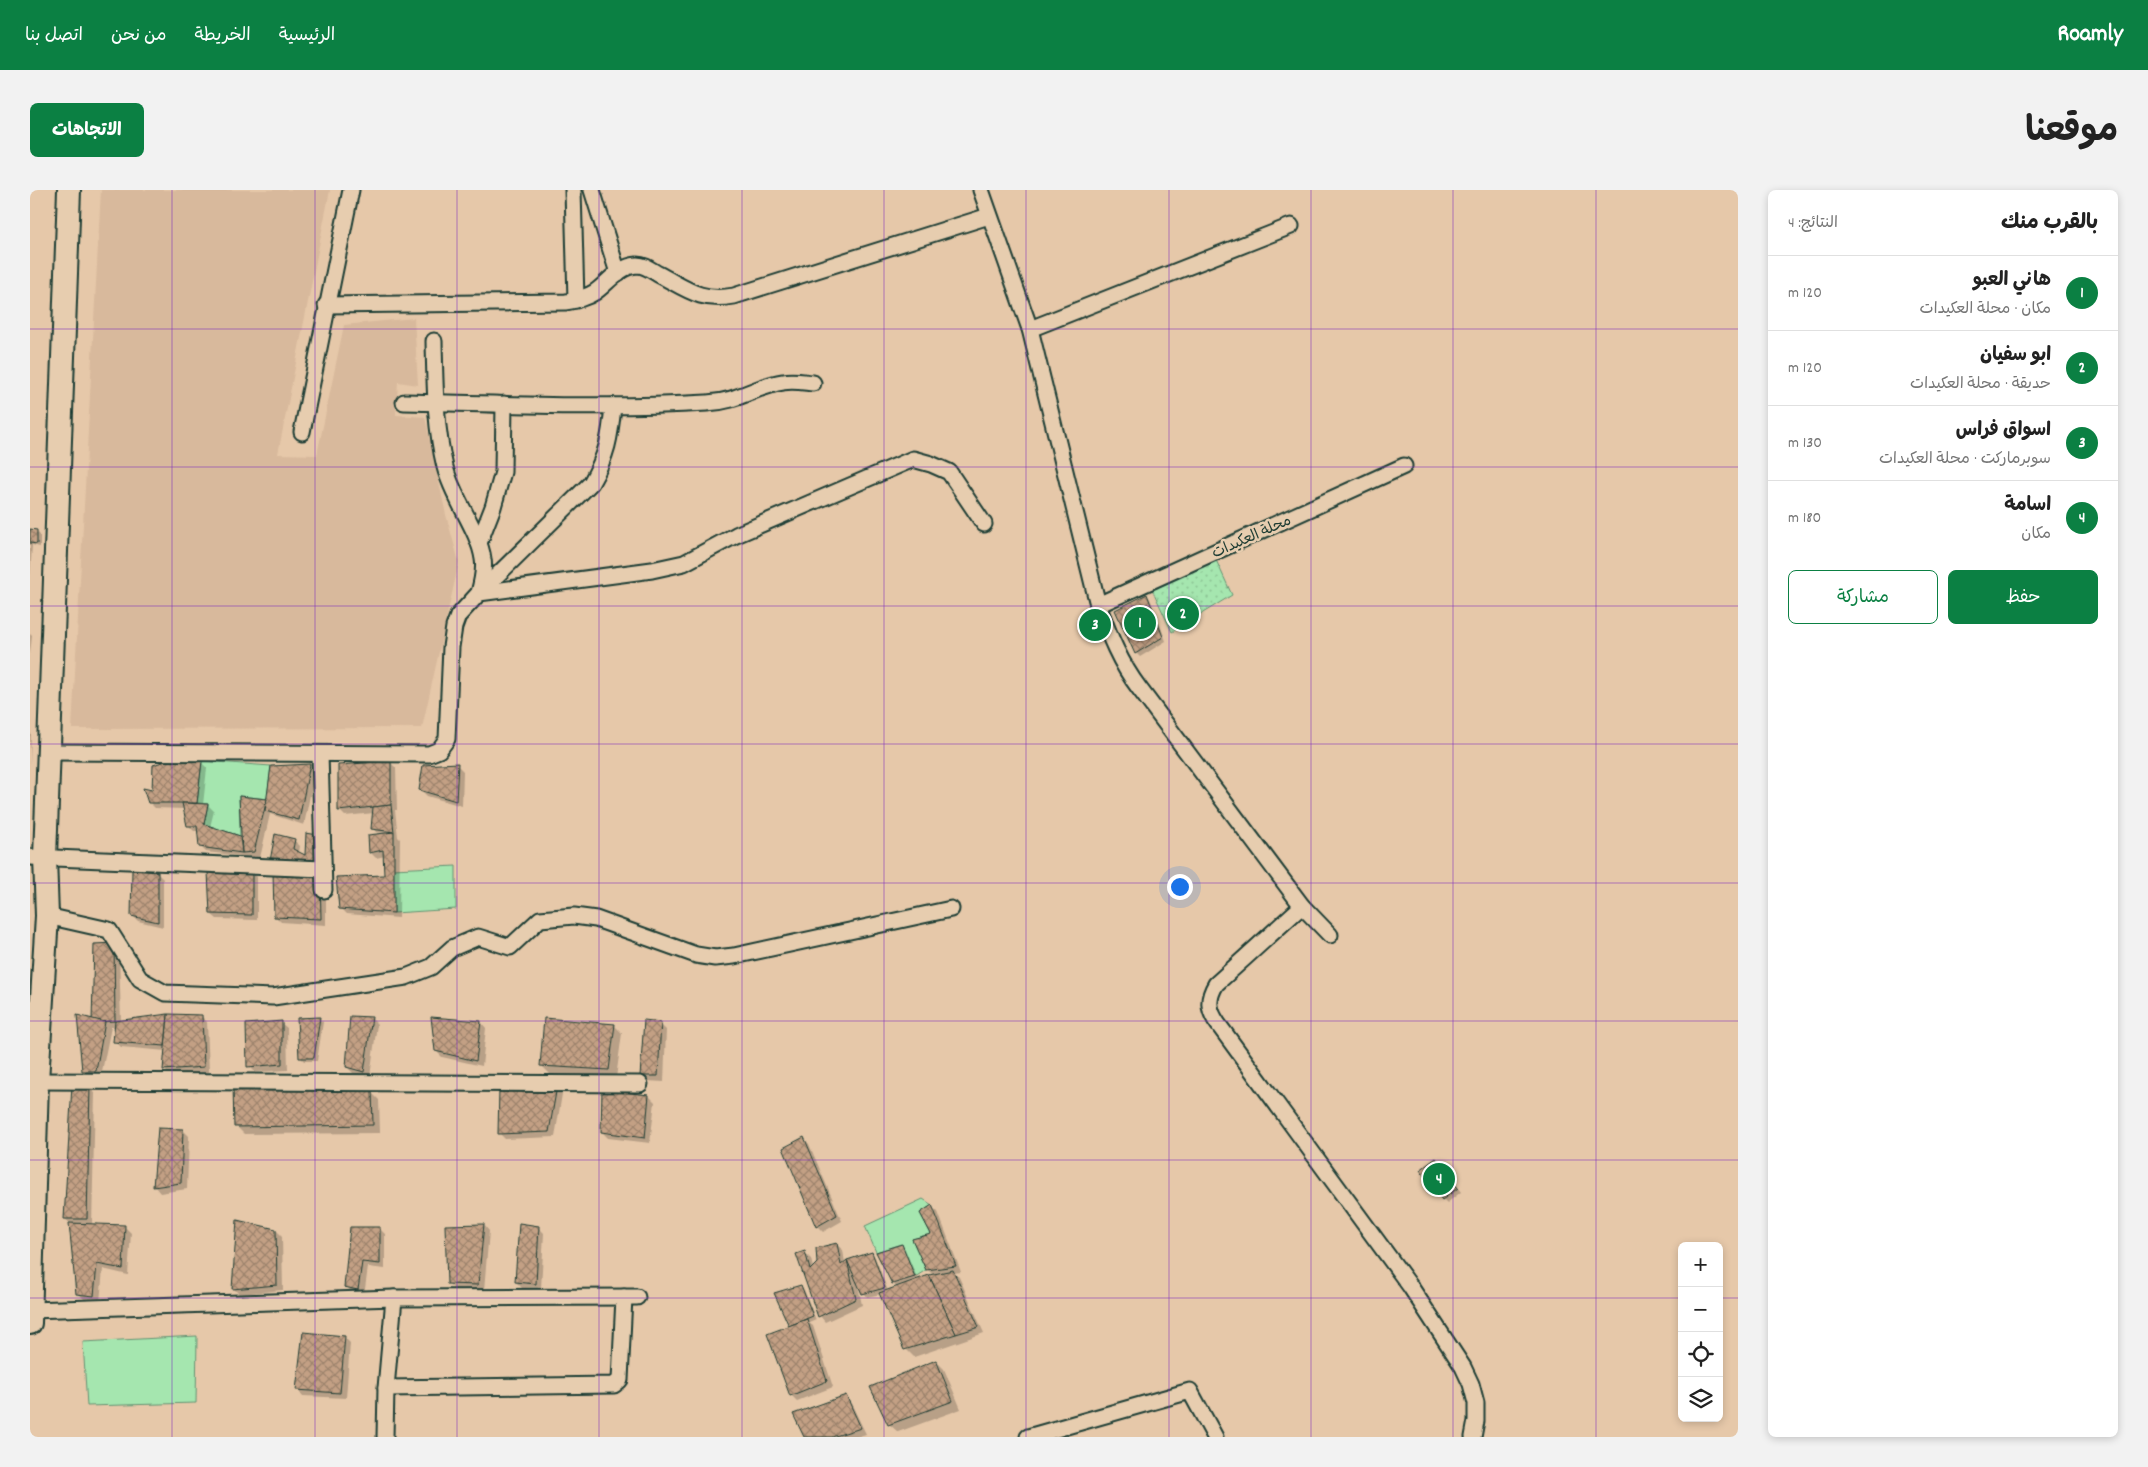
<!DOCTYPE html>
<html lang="ar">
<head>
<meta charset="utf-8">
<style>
	body { margin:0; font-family:Dekko,"Playpen Sans Arabic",sans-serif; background:#f2f2f2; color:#222; direction:rtl }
	.controls { position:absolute; right:15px; bottom:15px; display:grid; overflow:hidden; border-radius:8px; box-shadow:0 2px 8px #0003 }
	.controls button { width:45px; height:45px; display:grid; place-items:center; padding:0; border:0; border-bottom:1px solid #e0e0e0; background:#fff; color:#222; font:25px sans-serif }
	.you { position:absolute; left:1149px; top:696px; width:18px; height:18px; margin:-12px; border:4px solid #fff; border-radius:50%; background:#1a73e8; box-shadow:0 0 0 8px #1a73e833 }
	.badge { display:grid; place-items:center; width:32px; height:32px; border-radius:50%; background:#0b8043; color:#fff; font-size:16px; font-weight:700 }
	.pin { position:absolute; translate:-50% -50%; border:2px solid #fff; box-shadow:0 1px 5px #0006 }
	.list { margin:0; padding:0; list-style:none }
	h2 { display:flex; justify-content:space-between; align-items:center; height:65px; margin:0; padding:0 20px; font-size:21px }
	h2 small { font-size:16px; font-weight:400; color:#767676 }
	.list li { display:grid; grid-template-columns:32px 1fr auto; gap:15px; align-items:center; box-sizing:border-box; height:75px; padding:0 20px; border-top:1px solid #e0e0e0 }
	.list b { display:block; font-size:19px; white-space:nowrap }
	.list p { margin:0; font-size:16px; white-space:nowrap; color:#767676 }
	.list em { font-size:16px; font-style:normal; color:#767676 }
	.actions { display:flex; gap:10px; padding:15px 20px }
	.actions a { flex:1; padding:11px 0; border:1px solid #0b8043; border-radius:8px; text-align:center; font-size:18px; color:#0b8043 }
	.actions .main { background:#0b8043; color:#fff }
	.icon { flex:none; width:28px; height:28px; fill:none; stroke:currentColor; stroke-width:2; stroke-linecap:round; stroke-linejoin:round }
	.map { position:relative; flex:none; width:1708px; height:1247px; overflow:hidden; direction:ltr; border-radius:8px }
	header { display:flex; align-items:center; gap:30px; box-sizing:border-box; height:70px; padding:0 25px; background:#0b8043; color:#fff }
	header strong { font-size:24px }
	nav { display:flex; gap:28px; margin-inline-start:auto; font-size:18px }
	.intro { display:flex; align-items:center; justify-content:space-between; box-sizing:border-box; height:120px; padding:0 30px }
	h1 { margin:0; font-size:35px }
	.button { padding:12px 22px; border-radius:8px; background:#0b8043; color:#fff; font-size:18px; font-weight:700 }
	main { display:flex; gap:30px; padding:0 30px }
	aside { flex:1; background:#fff; border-radius:8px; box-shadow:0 2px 8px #0003 }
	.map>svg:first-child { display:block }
	.built { fill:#d8b99c }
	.park { fill:url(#park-dots); stroke:#629272 }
	.garden { fill:#a5e6af; stroke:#629272 }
	.shadow { fill:#0003 }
	.building { fill:url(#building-cross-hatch); stroke:#1f3d34 }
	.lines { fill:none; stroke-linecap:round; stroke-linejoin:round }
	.minor-casing { stroke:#1f3d34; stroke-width:19 }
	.secondary-casing { stroke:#1f3d34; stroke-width:26 }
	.minor { stroke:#e7cdaf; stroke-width:15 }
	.secondary { stroke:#e7cdaf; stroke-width:22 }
	.grid { fill:none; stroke:#7b2cbf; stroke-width:1; stroke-opacity:0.55 }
	.labels { text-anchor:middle; stroke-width:5; stroke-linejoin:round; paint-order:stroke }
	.street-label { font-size:15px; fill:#1f3d34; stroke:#e7cdaf }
</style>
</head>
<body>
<header>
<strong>Roamly</strong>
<nav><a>الرئيسية</a><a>الخريطة</a><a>من نحن</a><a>اتصل بنا</a></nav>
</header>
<div class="intro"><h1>موقعنا</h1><a class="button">الاتجاهات</a></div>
<main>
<aside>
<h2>بالقرب منك<small>النتائج: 4</small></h2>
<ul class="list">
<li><span class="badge">1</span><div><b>هاني العبو</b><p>مكان · محلة العكيدات</p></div><em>120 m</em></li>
<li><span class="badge">2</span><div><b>ابو سفيان</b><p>حديقة · محلة العكيدات</p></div><em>120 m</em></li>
<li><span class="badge">3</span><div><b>اسواق فراس</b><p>سوبرماركت · محلة العكيدات</p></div><em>130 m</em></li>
<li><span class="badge">4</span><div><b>اسامة</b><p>مكان</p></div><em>180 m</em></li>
</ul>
<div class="actions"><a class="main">حفظ</a><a>مشاركة</a></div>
</aside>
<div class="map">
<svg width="1708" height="1247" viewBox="0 0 1708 1247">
	<defs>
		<pattern id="park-dots" width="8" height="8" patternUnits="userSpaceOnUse" patternTransform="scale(1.25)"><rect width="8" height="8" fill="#a5e6af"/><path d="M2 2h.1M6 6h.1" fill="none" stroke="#8ec697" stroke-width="1.8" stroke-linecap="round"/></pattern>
		<pattern id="building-cross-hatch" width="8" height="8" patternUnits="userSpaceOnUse" patternTransform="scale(1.25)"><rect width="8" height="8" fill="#c3a084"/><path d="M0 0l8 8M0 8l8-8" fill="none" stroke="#9e846d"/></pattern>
	</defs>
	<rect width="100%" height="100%" fill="#e6c8a9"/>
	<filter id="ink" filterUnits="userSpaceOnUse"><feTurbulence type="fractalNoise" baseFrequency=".02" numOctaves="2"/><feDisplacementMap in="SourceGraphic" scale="10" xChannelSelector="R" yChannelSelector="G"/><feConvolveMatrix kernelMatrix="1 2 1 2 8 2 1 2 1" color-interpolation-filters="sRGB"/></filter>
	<g filter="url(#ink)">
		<path class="built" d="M71,0h229l-52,264 39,1 27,-130 70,-7 4,67 -20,-3 -2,33 29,2 21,98 13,47 -37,166 -350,1z"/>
		<path class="park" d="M1186,370l16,35 -60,37 -20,-43z"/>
		<g class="garden">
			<path d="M172,571l69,5 -4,33 -28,-3 1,40 -36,-12 4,-20 -11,-1z"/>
			<path d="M426,676v43l-62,4 -1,-44z"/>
			<path d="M893,1009l9,6 -12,8 11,21 -19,5 14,31 -11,7 -14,-33 -25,8 -11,-26z"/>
			<path d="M167,1146l-1,67 -109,3 -4,-64z"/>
		</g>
		<g class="shadow">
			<path d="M0,340l6,1 4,4v12l-8,-2 -2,32z"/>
			<path d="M1117,405l3,4 16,42 -26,16 -4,-4 -20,-43z"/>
			<path d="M0,444l2,2 -2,18z"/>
			<path d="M0,543l1,1 -1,30z"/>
			<path d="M171,572l6,6 -4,37h5l6,6 -4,16 32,11 -2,-41 28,3 42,-35 5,6 -11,54 -34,-11 -10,44 -54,-6 -6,-6 -1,-15h-5l-6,-6 -4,-16 -29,-1 -6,-6 4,-10z"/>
			<path d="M360,572l6,6 1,42h-2l3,27 2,2 -1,79 -52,-4 -6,-6 44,-31v-21l-9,2 -6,-6 15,-19 -9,-1 -4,-4 2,-15 -29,3 -6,-6z"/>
			<path d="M427,575l6,6 -1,35 -35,-10 -6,-6z"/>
			<path d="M264,650l6,6 -1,7 7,4 18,-15 -4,26 -43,-1z"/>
			<path d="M221,681l6,6v43l-40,-1 -6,-5z"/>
			<path d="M127,683l6,6v48l-25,-6 -6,-6z"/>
			<path d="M296,690v45l-45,-3 -6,-6z"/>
			<path d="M65,755l24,6 2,71 47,-7 33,1 6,6 2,50 -39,3 -6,-6 2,-18 -45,-4 -6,-6 1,-14h-5l-10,49 -12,1 -6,-6 10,-51z"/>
			<path d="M289,828l4,4 -6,39h-13l-4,-4z"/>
			<path d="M341,828l6,6 -7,53 -17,-4 -6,-6z"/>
			<path d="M451,832l5,6 -4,38 -40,-9 -6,-6z"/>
			<path d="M251,833l6,5 1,42 -33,2 -6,-6z"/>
			<path d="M630,834l6,6 -2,52 -17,-1 -6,-6z"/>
			<path d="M584,835l8,8 -6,45 -66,-4 -8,-8z"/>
			<path d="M59,897l6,6 -3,133 33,1 6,6 -3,42 -25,-6 -3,33 -16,-3 -6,-6 -7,-69 -6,-5z"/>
			<path d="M527,898l5,6 -7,43 -50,2 -6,-6z"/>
			<path d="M341,902l8,8 1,33 -136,1 -8,-8z"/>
			<path d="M619,906l6,6 -5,41 -42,-5 -6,-6z"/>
			<path d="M129,939l24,1 6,6 -2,53 -27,4 -5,-6z"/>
			<path d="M774,948l5,6 33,77 -19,11 -6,-6z"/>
			<path d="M1406,970l25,32 -14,11 -4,-4z"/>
			<path d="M902,1017l6,5 23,60 -7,1 5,4 25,56 -70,24 -8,-8 -25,-55 -14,3 -10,-16 5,24 -37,17 -5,-6 -15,-63 6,6 2,9 24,-23 6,5 2,13 2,-1 4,3 20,-11 4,3 13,34 10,-3 -5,-4 8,-39 4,4 13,31 15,-5 -6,-6 6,-35z"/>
			<path d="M454,1035l5,6 -5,59 -30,-1 -6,-6z"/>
			<path d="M508,1037l6,6 -3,56 -19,-1 -6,-6z"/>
			<path d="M349,1038l6,6v35l-17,-2 -4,29 -12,-4 -6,-6z"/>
			<path d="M246,1040l6,6 1,54 -44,4 -6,-6z"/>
			<path d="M771,1096l3,4 12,30 -7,3 4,3 20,61 -36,14 -6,-6v-69z"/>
			<path d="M314,1147l6,6 -4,55 -43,-2 -5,-6z"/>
			<path d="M906,1171l8,8 17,40 -63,23 -9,-8z"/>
			<path d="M815,1207l6,6 15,31 -10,3h-51z"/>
		</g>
		<g class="building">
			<path d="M0,339l7,1v14l-7,-1z"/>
			<path d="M1117,404l16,43 -28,17 -20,-44z"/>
			<path d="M139,570l33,1 -5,42h-49l-5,-15 9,2 1,-25z"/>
			<path d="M361,571v44l-53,6v-46z"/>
			<path d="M428,573l-2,38 -37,-11 4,-25z"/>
			<path d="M280,574l-11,56 -34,-9 6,-45z"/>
			<path d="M209,606l28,3 -13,53 -12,1z"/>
			<path d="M152,613l26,1 -4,20 36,12 2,17 -43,-6 -2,-21h-10z"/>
			<path d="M361,615l3,27 -23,-3 2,-22z"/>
			<path d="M364,642v81l-55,-4 -3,-32 48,-2 -1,-25 -14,3 -1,-18z"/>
			<path d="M276,643l12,2 -4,28 -44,-2 5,-27 20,5 -2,10 12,6z"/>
			<path d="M102,680l26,2v50l-27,-6z"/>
			<path d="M222,680v45l-42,-1 -2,-42z"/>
			<path d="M243,681l47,2 1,46 -47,-2z"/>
			<path d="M84,753l1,78 -23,1 2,-78z"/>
			<path d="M138,824l34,1 2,52 -41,3z"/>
			<path d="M138,824l-3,32 -52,-4 2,-21z"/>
			<path d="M47,825l28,7 -9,49h-14z"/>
			<path d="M320,826l22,1 -8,55 -18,-5z"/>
			<path d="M290,827l-6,41h-15l-2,-40z"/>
			<path d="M401,827l50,4 -5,40 -41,-10z"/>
			<path d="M514,828l71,6 -6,46 -69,-4z"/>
			<path d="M614,830l17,2 -3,54h-18z"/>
			<path d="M252,831v43l-35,3 -1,-43z"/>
			<path d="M42,895l18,1 -3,133h-23z"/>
			<path d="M203,896l139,4 1,35 -139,2z"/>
			<path d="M527,896l-8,46 -51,2 1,-46z"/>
			<path d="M572,900l47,5 -4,43 -44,-6z"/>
			<path d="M128,938l25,1 -2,54 -28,4z"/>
			<path d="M774,947l33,78 -21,12 -33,-79z"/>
			<path d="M1406,968l22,30 -16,12 -22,-30z"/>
			<path d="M902,1015l24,61 -30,4 -14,-31 19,-5 -11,-21z"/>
			<path d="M207,1030l39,9 1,56 -45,4z"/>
			<path d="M39,1033l56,2 -2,44 -26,-5 -3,32 -18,-2z"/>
			<path d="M489,1033l20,3 -3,58 -21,-2z"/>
			<path d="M454,1034l-6,61 -31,-1 -2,-59z"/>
			<path d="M320,1037h30v37l-18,-2 -4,28 -14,-3z"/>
			<path d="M807,1053l4,22 6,-5 9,39 -38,18 -22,-63 9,-3 5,19 7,-7 -1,-15z"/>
			<path d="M872,1054l13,33 -23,7 -16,-32z"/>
			<path d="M842,1062l13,36 -23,6 -15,-34z"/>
			<path d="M923,1080l26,57 -23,7 -27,-59z"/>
			<path d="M899,1085l27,59 -52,16 -25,-57z"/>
			<path d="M771,1095l12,31 -24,10 -15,-33z"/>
			<path d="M777,1129l20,62 -37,15 -23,-62z"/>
			<path d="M273,1142l42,4 -5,57 -44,-3z"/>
			<path d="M906,1170l17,41 -65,24 -18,-38z"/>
			<path d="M816,1205l15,33 -29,9h-28l-11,-23z"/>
		</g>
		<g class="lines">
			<g class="minor-casing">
				<g id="minor">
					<path d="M543,0l3,110"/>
					<path d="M562,0l26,83"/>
					<path d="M951,0l49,139 68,276c11,30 22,58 41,83l163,218 28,29"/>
					<path d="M296,115l240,-3c10,-2 20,-4 29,-10 13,-9 24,-26 42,-27 8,0 14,5 21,9 29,15 42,28 76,22l255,-80"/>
					<path d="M1000,139l261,-103"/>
					<path d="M404,151c1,43 1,85 11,126 8,32 34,63 38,92 2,11 -1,23 -4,34l173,-23 32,-7 52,-28 177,-76 18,5 18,8 35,52"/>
					<path d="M374,212c101,2 202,7 303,1 31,-1 49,-17 76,-21 10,-2 20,0 30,1"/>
					<path d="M272,242l49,-242"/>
					<path d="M449,353l14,-36 10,-35 1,-68"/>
					<path d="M1068,415l306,-139"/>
					<path d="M19,562l380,2 10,-4 8,-11 4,-92 3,-20 4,-11 21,-23 112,-110c16,-28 19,-45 22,-77"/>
					<path d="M290,564l4,136"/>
					<path d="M0,667l293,12"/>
					<path d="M1272,716l-86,78c-9,15 -8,26 2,40l192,262 53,81 8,17 5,19v18l-3,16"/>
					<path d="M17,726l62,14 31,49 25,14 108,4 133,-20 25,-10 21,-19 26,-11 32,10 30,-28 34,-3 22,3 100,36 19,3 19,-2 217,-47"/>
					<path d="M7,891l603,3"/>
					<path d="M1,1120l363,-12 243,-1"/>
					<path d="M356,1198l228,-3 6,-5 4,-83"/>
					<path d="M355,1247l1,-49 8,-90"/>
					<path d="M998,1247l162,-46 25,46"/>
				</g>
			</g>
			<g class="secondary-casing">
				<path id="secondary" d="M0,1133l7,-242 10,-165 -2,-59 24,-667"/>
			</g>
			<use href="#minor" class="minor"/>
			<use href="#secondary" class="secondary"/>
		</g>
	</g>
	<path class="grid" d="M142,0v1247M285,0v1247M427,0v1247M569,0v1247M712,0v1247M854,0v1247M996,0v1247M1139,0v1247M1281,0v1247M1423,0v1247M1566,0v1247M0,139h1708M0,277h1708M0,416h1708M0,554h1708M0,693h1708M0,831h1708M0,970h1708M0,1108h1652M1689,1108h19"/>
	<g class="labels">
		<g class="street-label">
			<text transform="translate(1221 346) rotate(-24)" y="5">محلة العكيدات</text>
		</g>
	</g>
</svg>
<div class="controls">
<button>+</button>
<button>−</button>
<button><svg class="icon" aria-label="locate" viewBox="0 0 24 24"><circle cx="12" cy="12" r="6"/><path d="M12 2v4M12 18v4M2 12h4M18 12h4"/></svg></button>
<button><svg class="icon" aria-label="layers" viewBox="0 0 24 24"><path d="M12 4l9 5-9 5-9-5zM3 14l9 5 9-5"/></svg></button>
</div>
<div class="you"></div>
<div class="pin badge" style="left:1110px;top:433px">1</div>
<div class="pin badge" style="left:1153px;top:424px">2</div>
<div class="pin badge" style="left:1065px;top:435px">3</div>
<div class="pin badge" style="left:1409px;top:989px">4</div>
</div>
</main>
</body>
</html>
